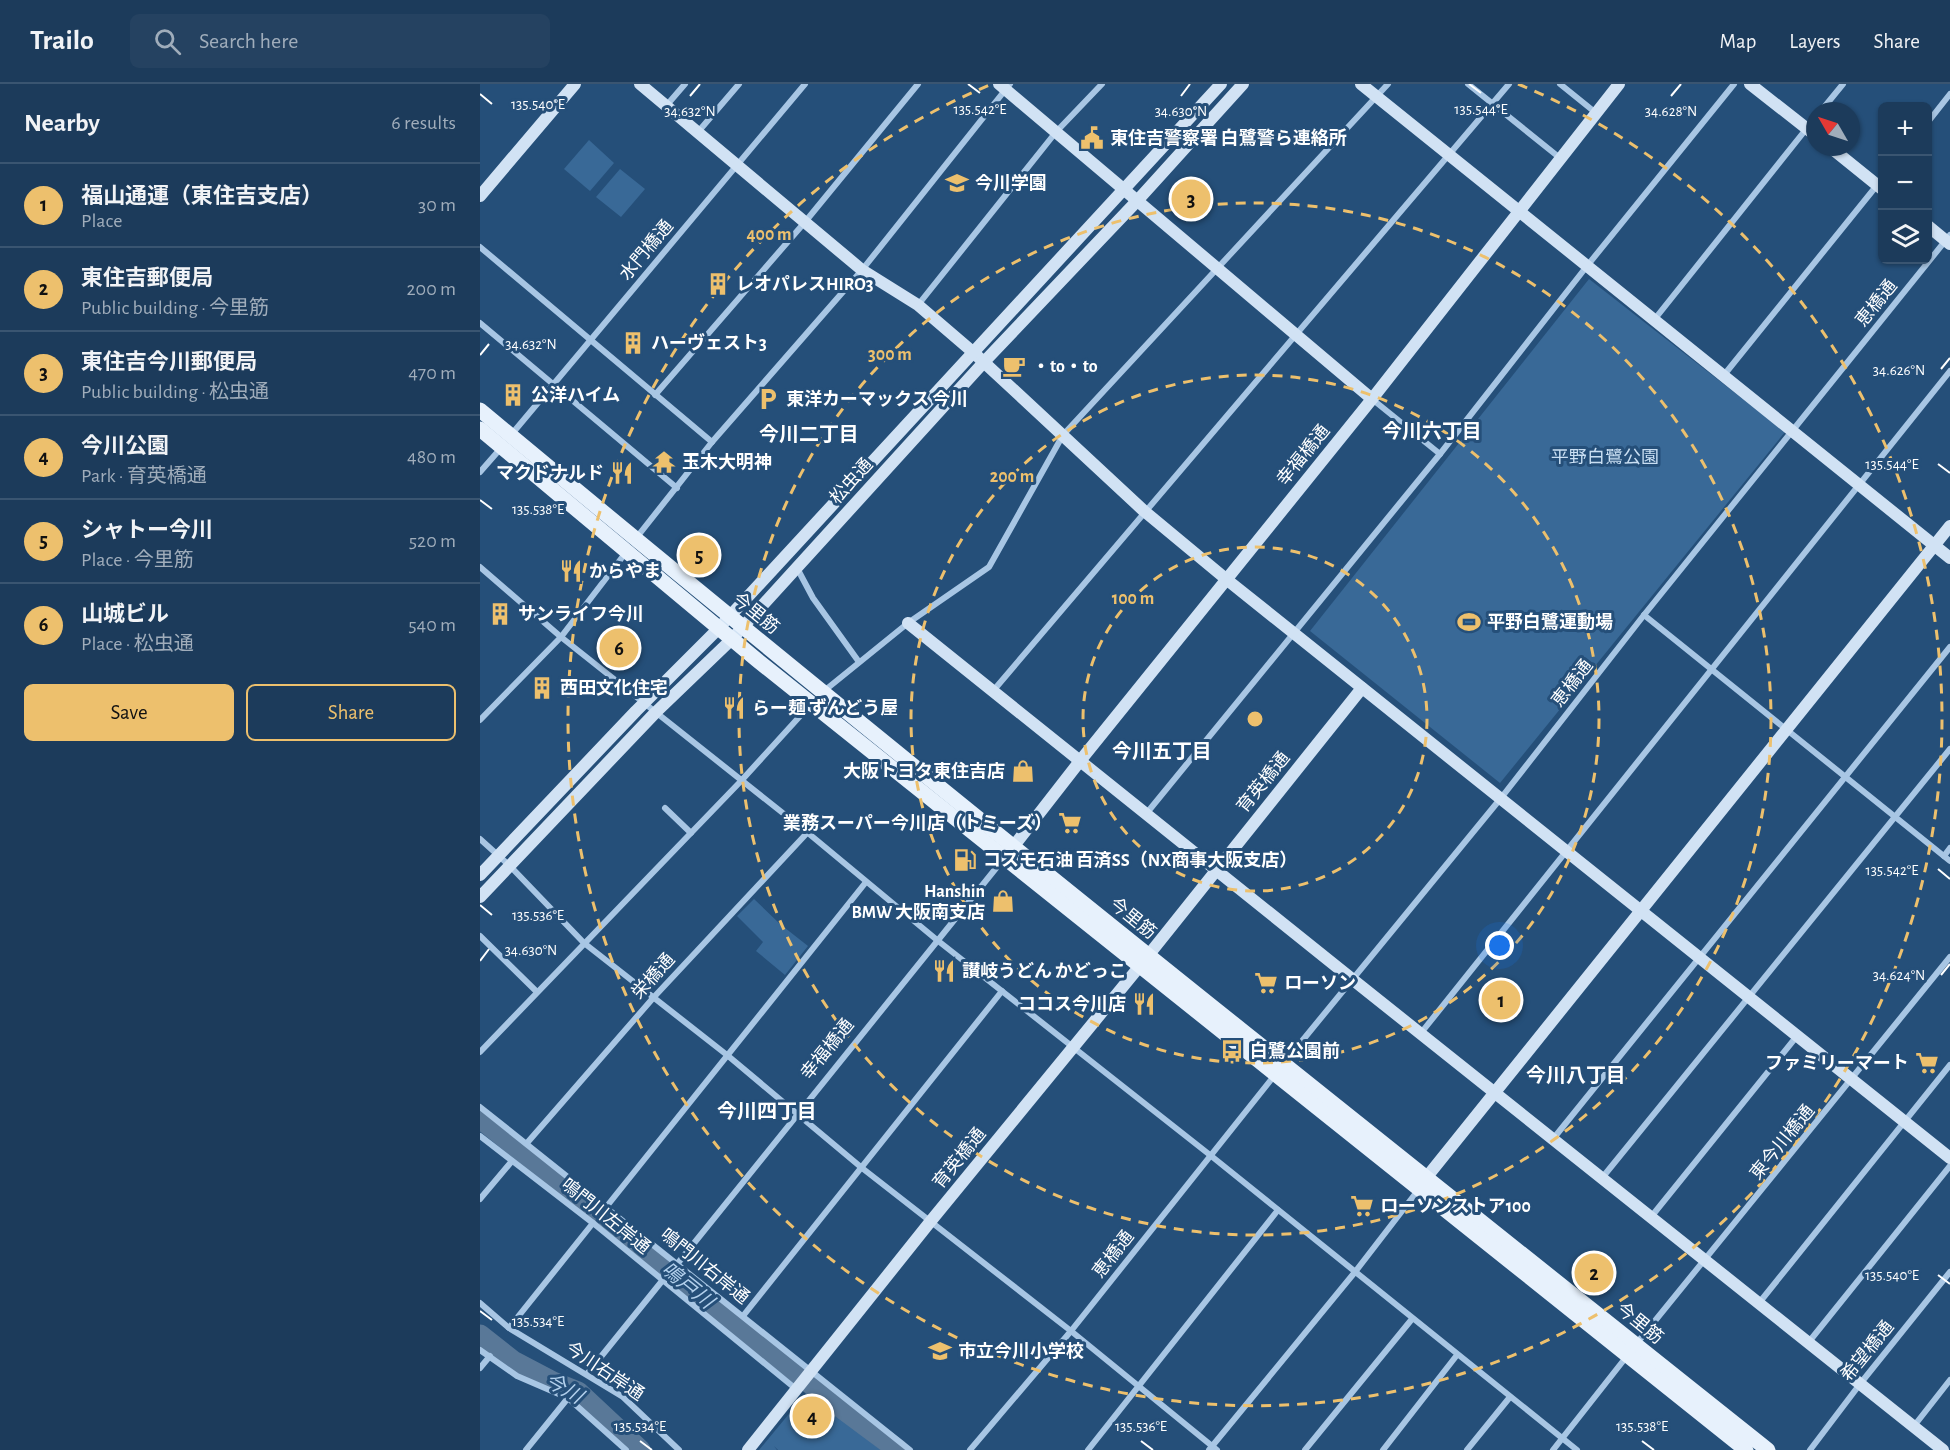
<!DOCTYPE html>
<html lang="en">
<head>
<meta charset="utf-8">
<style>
	body { margin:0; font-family:"Alegreya Sans","Noto Sans JP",sans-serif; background:#254261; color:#f1f3f6 }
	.controls { position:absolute; right:18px; top:18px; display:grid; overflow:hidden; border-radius:9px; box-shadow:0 2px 4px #0004 }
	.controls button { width:54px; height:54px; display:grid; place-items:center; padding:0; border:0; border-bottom:2px solid #3a5571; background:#1c3b5b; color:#f1f3f6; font:30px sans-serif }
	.compass { position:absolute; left:1326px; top:18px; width:54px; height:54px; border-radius:50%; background:#1c3b5b; box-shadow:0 2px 4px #0004; rotate:309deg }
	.you { position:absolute; left:1020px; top:862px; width:21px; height:21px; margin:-15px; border:4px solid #fff; border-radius:50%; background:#1a73e8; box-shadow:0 0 0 9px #1a73e833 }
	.badge { display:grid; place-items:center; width:39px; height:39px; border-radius:50%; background:#edc06d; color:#111; font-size:20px; font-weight:700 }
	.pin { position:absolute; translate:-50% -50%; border:3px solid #fff; box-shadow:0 2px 6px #0006 }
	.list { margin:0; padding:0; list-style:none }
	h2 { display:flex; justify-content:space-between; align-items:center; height:78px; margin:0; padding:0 24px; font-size:26px }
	h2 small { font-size:20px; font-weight:400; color:#a0adbb }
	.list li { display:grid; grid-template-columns:39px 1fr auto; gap:18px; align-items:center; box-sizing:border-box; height:84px; padding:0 24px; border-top:2px solid #3a5571 }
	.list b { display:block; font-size:22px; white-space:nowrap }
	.list p { margin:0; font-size:20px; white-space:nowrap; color:#a0adbb }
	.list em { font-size:20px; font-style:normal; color:#a0adbb }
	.actions { display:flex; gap:12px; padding:18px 24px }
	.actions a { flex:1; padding:14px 0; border:2px solid #edc06d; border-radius:9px; text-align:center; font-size:21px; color:#edc06d }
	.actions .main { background:#edc06d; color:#111 }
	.icon { flex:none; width:33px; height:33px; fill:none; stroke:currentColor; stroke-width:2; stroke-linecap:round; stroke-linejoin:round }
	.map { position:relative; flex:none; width:1470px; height:1366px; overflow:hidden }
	header { display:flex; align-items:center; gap:36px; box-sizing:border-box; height:84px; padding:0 30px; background:#1c3b5b; border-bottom:2px solid #3a5571 }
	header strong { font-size:28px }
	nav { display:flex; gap:33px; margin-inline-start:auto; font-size:21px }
	.search { width:420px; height:54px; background:#254261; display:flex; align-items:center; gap:15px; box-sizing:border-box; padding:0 21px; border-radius:9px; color:#a0adbb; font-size:22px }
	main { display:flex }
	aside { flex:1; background:#1c3b5b }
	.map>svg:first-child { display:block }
	.green { fill:#396997 }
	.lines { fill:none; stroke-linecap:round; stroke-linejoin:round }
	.river { stroke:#597898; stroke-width:21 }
	.street { stroke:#a8c6e4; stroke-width:6 }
	.secondary { stroke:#d1e2f4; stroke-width:12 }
	.primary { stroke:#e7f1fc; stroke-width:15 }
	.ticks { fill:none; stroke:#fff; stroke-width:2 }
	.ring { fill:none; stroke:#edc06d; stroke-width:3; stroke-dasharray:10 8 }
	.labels { text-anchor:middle; stroke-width:6; stroke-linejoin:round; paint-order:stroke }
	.poi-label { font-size:18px; font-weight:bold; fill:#fff; stroke:#254f79; text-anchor:start }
	.street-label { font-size:18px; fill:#fff; stroke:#254f79 }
	.park-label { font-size:18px; fill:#cadff3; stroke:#254f79 }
	.neighbourhood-label { font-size:20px; font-weight:bold; fill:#fff; stroke:#254f79 }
	.water-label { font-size:20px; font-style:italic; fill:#b3d0ec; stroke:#254f79 }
	.ticks-label { font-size:15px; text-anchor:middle; fill:#fff; stroke:#254f79; stroke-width:6; stroke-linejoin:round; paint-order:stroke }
	.centre { fill:#edc06d; stroke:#254f79; stroke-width:3 }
	.ring-label { font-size:18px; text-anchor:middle; font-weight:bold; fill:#edc06d; stroke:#254f79; stroke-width:6; stroke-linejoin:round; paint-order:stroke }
</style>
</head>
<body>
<header>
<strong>Trailo</strong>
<div class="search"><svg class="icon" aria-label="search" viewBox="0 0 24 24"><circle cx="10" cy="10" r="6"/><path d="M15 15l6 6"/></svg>Search here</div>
<nav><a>Map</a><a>Layers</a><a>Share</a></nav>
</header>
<main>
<aside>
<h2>Nearby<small>6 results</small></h2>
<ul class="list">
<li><span class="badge">1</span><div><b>福山通運（東住吉支店）</b><p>Place</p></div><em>30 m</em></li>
<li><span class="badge">2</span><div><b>東住吉郵便局</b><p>Public building · 今里筋</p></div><em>200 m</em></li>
<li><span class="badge">3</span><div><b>東住吉今川郵便局</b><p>Public building · 松虫通</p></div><em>470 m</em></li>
<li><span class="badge">4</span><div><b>今川公園</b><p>Park · 育英橋通</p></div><em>480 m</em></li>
<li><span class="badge">5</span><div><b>シャトー今川</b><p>Place · 今里筋</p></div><em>520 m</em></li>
<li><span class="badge">6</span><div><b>山城ビル</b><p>Place · 松虫通</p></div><em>540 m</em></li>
</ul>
<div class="actions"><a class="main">Save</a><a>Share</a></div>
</aside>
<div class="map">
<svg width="1470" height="1366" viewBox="0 0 1470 1366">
	<rect width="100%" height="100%" fill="#254f79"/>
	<g class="green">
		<path d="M109,56l25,23 -24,28 -26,-22z"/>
		<path d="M140,85l25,20 -24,28 -25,-20z"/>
		<path d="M1109,195l196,153 -285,351 -190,-152z"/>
		<path d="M274,815l26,25 28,22 -23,29 -29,-24 7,-9 -26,-26z"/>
		<path d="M327,1308l74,58h-103l-4,-4 3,4h-18z"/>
	</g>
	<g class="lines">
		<g class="river">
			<path d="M0,1034l347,279 71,53"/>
			<path d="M0,1251l33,26 40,21 25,10 62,58"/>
		</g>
		<g class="street">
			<path d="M988,0l92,74"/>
			<path d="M1080,0l36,29"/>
			<path d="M186,22l19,-22"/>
			<path d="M1341,27l22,-27"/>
			<path d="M1448,38l22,-28"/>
			<path d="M218,48l41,-48"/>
			<path d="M0,163l232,195"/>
			<path d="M438,221l138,-173 46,-48"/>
			<path d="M1174,236l161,-202"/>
			<path d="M0,239l197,165"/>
			<path d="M1244,291l158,-196"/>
			<path d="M175,311l150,-173 113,-138"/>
			<path d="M892,315l68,55"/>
			<path d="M31,351l294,-351"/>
			<path d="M0,388l21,-24"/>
			<path d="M157,453l75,-95 150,-172 148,-186"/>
			<path d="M0,483l81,70 247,196 129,107 273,215 367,295"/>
			<path d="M317,484l16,30 46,64"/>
			<path d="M1164,531l306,246"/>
			<path d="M344,607l84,-68 81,-56 74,-132 325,-351"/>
			<path d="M513,607l516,-607"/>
			<path d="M0,636l81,-83 66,-86"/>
			<path d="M185,724l26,25"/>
			<path d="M666,730l294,-360 147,-188 147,-182"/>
			<path d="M0,755l30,27 74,77 143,112 135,113 209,163 146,119"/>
			<path d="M1464,772l6,-8"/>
			<path d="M0,852l57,56"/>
			<path d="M941,949l529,-662"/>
			<path d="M0,968l261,-271 70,-77"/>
			<path d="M804,979l217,-265 143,-183 306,-380"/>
			<path d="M0,1023l430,343"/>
			<path d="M0,1052l113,87 203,166"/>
			<path d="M1073,1055l397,-492"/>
			<path d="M47,1059l127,-146 153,-164"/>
			<path d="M1122,1094l348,-429"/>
			<path d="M0,1115l32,-38"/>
			<path d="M127,1122l259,-324"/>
			<path d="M1171,1133l146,-181"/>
			<path d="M198,1179l327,-406"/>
			<path d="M0,1219l29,25 114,69 56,53"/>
			<path d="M1279,1219l191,-238"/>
			<path d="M263,1232l259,-325"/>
			<path d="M29,1244l84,-105"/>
			<path d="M1157,1259l313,-386"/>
			<path d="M1328,1259l142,-177"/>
			<path d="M0,1266l37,26 51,22 58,52"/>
			<path d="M0,1284l10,-12"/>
			<path d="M107,1290l75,-93"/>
			<path d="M1434,1342l36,-46"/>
			<path d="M46,1366l42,-52"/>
			<path d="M490,1366l101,-119 203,-255"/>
			<path d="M608,1366l190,-240"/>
			<path d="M729,1366l146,-178 64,-83"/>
			<path d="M825,1366l107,-131"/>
			<path d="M903,1366l74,-95"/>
			<path d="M987,1366l43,-53"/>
			<path d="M1073,1366l74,-94"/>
			<path d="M1330,1366l50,-66 90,-112"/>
		</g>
		<g class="secondary">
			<path d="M160,0l222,186 56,35 56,48 170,158 82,68 724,579"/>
			<path d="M519,0l373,315"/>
			<path d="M881,0l589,474"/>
			<path d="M1270,0l65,51"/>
			<path d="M1350,63l52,42"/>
			<path d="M0,112l95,-112"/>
			<path d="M1448,142l22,18"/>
			<path d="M428,539l444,356 591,471"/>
			<path d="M533,763l67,-86 292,-362 247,-315"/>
			<path d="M0,791l156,-164 82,-82 503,-545"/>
			<path d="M0,813l175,-184 76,-73 253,-278 153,-161 106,-117"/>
			<path d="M946,1094l524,-652"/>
			<path d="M268,1366l182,-228 209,-255 223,-279"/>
		</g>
		<g class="primary">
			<path d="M0,326c424,353 856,696 1288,1040"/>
			<path d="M0,345l277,231 989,790"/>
		</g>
	</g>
	<path class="ticks" d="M488,0l12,9M989,0l12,9M0,10l12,10M210,12l10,-12M701,12l9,-12M1191,12l10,-12M0,271l9,-11M1461,285l9,-11M1458,380l12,9M0,416l12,9M1458,785l12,10M0,821l12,10M0,877l9,-12M1461,891l9,-11M1458,1191l12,9M0,1227l12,9M160,1357l12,9M661,1357l12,9M1162,1357l12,9"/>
	<g class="ring">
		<circle cx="775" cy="635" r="172"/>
		<circle cx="775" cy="635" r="344"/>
		<circle cx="775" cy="635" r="516"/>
		<path d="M1038 0A687 687 0 1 1 512 0"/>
	</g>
	<defs>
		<g id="civic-bare" transform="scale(1.8)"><path d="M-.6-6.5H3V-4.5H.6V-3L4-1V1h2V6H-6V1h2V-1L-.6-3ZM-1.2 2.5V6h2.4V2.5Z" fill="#edc06d" stroke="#254f79" stroke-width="2.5" paint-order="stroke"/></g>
		<g id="school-bare" transform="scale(1.8)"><path d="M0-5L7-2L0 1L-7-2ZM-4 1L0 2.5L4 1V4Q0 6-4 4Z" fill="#edc06d" stroke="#254f79" stroke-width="2.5" paint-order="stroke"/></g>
		<g id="building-bare" transform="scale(1.8)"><path d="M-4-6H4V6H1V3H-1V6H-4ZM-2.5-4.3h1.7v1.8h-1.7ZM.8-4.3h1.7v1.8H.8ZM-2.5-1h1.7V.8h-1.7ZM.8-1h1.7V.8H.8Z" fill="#edc06d" stroke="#254f79" stroke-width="2.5" paint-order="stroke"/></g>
		<g id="cafe-bare" transform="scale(1.8)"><path d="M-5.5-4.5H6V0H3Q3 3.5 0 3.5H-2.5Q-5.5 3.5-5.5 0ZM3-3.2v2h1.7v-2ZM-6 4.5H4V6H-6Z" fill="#edc06d" stroke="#254f79" stroke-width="2.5" paint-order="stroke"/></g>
		<g id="parking-bare" transform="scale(1.8)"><path d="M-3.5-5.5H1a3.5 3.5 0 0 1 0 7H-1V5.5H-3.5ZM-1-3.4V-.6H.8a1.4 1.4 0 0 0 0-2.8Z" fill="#edc06d" stroke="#254f79" stroke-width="2.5" paint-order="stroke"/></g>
		<g id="temple-bare" transform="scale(1.8)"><path d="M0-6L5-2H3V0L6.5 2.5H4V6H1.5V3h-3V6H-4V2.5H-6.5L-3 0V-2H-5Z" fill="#edc06d" stroke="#254f79" stroke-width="2.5" paint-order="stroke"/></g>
		<g id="restaurant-bare" transform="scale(1.8)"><path d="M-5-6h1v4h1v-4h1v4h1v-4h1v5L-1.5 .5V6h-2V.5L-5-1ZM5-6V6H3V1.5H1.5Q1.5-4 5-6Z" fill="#edc06d" stroke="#254f79" stroke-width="2.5" paint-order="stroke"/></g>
		<g id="stadium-bare" transform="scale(1.8)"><path d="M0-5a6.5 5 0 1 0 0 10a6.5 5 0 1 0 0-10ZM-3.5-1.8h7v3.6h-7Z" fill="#edc06d" stroke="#254f79" stroke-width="2.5" paint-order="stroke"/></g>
		<g id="shop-bare" transform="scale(1.8)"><path d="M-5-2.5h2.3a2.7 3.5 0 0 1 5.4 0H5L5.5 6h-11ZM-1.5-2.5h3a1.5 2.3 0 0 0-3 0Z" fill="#edc06d" stroke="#254f79" stroke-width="2.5" paint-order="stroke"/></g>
		<g id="supermarket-bare" transform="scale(1.8)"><path d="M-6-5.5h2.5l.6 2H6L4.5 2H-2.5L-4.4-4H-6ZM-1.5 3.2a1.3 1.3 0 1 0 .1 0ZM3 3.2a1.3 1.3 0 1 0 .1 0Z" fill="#edc06d" stroke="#254f79" stroke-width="2.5" paint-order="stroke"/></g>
		<g id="fuel-bare" transform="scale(1.8)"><path d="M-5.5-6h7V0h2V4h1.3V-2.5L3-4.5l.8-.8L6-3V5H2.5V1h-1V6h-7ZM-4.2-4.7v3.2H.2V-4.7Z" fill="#edc06d" stroke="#254f79" stroke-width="2.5" paint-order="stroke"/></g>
		<g id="bus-bare" transform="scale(1.8)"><path d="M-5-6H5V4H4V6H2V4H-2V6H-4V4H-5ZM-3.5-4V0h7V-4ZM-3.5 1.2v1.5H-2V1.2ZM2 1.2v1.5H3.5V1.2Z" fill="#edc06d" stroke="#254f79" stroke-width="2.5" paint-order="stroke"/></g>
	</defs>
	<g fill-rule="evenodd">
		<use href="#civic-bare" x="612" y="54"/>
		<use href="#school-bare" x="477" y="99"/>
		<use href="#building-bare" x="238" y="200"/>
		<use href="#building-bare" x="153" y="259"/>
		<use href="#cafe-bare" x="534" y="282"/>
		<use href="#building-bare" x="33" y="311"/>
		<use href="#parking-bare" x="288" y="315"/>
		<use href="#temple-bare" x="184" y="378"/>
		<use href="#restaurant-bare" x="142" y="389"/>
		<use href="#restaurant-bare" x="91" y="487"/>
		<use href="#building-bare" x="20" y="530"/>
		<use href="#stadium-bare" x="989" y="538"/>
		<use href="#building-bare" x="62" y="604"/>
		<use href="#restaurant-bare" x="254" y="624"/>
		<use href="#shop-bare" x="543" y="687"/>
		<use href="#supermarket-bare" x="590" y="739"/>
		<use href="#fuel-bare" x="485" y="776"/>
		<use href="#shop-bare" x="523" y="817"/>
		<use href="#restaurant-bare" x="464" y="887"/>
		<use href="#supermarket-bare" x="786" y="899"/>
		<use href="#restaurant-bare" x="664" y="920"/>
		<use href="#bus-bare" x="752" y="967"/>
		<use href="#supermarket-bare" x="1447" y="979"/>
		<use href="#supermarket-bare" x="882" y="1122"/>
		<use href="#school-bare" x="460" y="1267"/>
	</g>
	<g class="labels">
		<g class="poi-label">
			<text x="630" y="60">東住吉警察署 白鷺警ら連絡所</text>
			<text x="495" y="105">今川学園</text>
			<text x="256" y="206">レオパレスHIRO3</text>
			<text x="171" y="265">ハーヴェスト3</text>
			<text x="552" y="288">・to・to</text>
			<text x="51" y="317">公洋ハイム</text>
			<text x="306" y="321">東洋カーマックス 今川</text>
			<text x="202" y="384">玉木大明神</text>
			<text x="124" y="395" text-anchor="end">マクドナルド</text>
			<text x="109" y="493">からやま</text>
			<text x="38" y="536">サンライフ今川</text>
			<text x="1007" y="544">平野白鷺運動場</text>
			<text x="80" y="610">西田文化住宅</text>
			<text x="272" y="630">らー麺 ずんどう屋</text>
			<text x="525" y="693" text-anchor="end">大阪トヨタ東住吉店</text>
			<text x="572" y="745" text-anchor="end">業務スーパー今川店（トミーズ）</text>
			<text x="503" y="782">コスモ石油 百済SS（NX商事大阪支店）</text>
			<text x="505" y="813" text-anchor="end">Hanshin<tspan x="505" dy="21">BMW 大阪南支店</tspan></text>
			<text x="482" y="893">讃岐うどん かどっこ</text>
			<text x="804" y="905">ローソン</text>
			<text x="646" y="926" text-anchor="end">ココス今川店</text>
			<text x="770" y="973">白鷺公園前</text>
			<text x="1429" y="985" text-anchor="end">ファミリーマート</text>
			<text x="900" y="1128">ローソンストア100</text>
			<text x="478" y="1273">市立今川小学校</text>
		</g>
		<g class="street-label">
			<text transform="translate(166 166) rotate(-50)" y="6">水門橋通</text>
			<text transform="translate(1396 219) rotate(-51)" y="6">恵橋通</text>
			<text transform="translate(823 371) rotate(-51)" y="6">幸福橋通</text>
			<text transform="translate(371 397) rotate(-48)" y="6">松虫通</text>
			<text transform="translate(276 529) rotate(39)" y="6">今里筋</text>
			<text transform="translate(1092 599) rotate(-52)" y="6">恵橋通</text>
			<text transform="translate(783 698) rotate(-51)" y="6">育英橋通</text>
			<text transform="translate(653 834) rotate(39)" y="6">今里筋</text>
			<text transform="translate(173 892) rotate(-48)" y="6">栄橋通</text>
			<text transform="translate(347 965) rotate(-51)" y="6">幸福橋通</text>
			<text transform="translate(1302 1058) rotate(-51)" y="6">東今川橋通</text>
			<text transform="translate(479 1074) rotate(-51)" y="6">育英橋通</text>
			<text transform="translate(126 1132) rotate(39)" y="6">鳴門川左岸通</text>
			<text transform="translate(633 1170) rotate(-52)" y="6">恵橋通</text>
			<text transform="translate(225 1182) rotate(39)" y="6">鳴門川右岸通</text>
			<text transform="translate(1160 1239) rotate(39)" y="6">今里筋</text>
			<text transform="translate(1387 1267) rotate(-51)" y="6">希望橋通</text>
			<text transform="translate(125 1287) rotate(34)" y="6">今川右岸通</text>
		</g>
		<g class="park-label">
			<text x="1125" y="379">平野白鷺公園</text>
		</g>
		<g class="neighbourhood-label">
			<text x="952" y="354">今川六丁目</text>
			<text x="329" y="357">今川二丁目</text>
			<text x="682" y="674">今川五丁目</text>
			<text x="1096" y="998">今川八丁目</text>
			<text x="287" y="1034">今川四丁目</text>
		</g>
		<g class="water-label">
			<text transform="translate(208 1201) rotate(39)" y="7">鳴戸川</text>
			<text transform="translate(84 1304) rotate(30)" y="7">今川</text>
		</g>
	</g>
	<g class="ticks-label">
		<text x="58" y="25">135.540°E</text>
		<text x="500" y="30">135.542°E</text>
		<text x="1001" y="30">135.544°E</text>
		<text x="210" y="32">34.632°N</text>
		<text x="701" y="32">34.630°N</text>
		<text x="1191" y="32">34.628°N</text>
		<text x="51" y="265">34.632°N</text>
		<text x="1419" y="291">34.626°N</text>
		<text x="1412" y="385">135.544°E</text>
		<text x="58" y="430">135.538°E</text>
		<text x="1412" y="791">135.542°E</text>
		<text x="58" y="836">135.536°E</text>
		<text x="51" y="871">34.630°N</text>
		<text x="1419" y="896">34.624°N</text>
		<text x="1412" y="1196">135.540°E</text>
		<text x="58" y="1242">135.534°E</text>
		<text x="160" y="1347">135.534°E</text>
		<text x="661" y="1347">135.536°E</text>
		<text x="1162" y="1347">135.538°E</text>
	</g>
	<circle cx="775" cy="635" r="9" class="centre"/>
	<g class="ring-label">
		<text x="289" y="156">400 m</text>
		<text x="410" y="276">300 m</text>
		<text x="532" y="398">200 m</text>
		<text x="653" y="520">100 m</text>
	</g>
</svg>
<div class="controls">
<button>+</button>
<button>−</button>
<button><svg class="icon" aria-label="layers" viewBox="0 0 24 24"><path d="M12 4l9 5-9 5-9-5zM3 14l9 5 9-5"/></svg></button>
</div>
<svg class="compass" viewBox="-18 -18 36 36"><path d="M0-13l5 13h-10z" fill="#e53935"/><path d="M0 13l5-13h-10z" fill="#a0adbb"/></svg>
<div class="you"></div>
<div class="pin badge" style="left:1021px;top:916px">1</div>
<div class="pin badge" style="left:1114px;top:1189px">2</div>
<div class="pin badge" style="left:711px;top:115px">3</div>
<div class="pin badge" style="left:332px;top:1332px">4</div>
<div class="pin badge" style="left:219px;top:471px">5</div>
<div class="pin badge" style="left:139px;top:564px">6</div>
</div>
</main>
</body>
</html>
